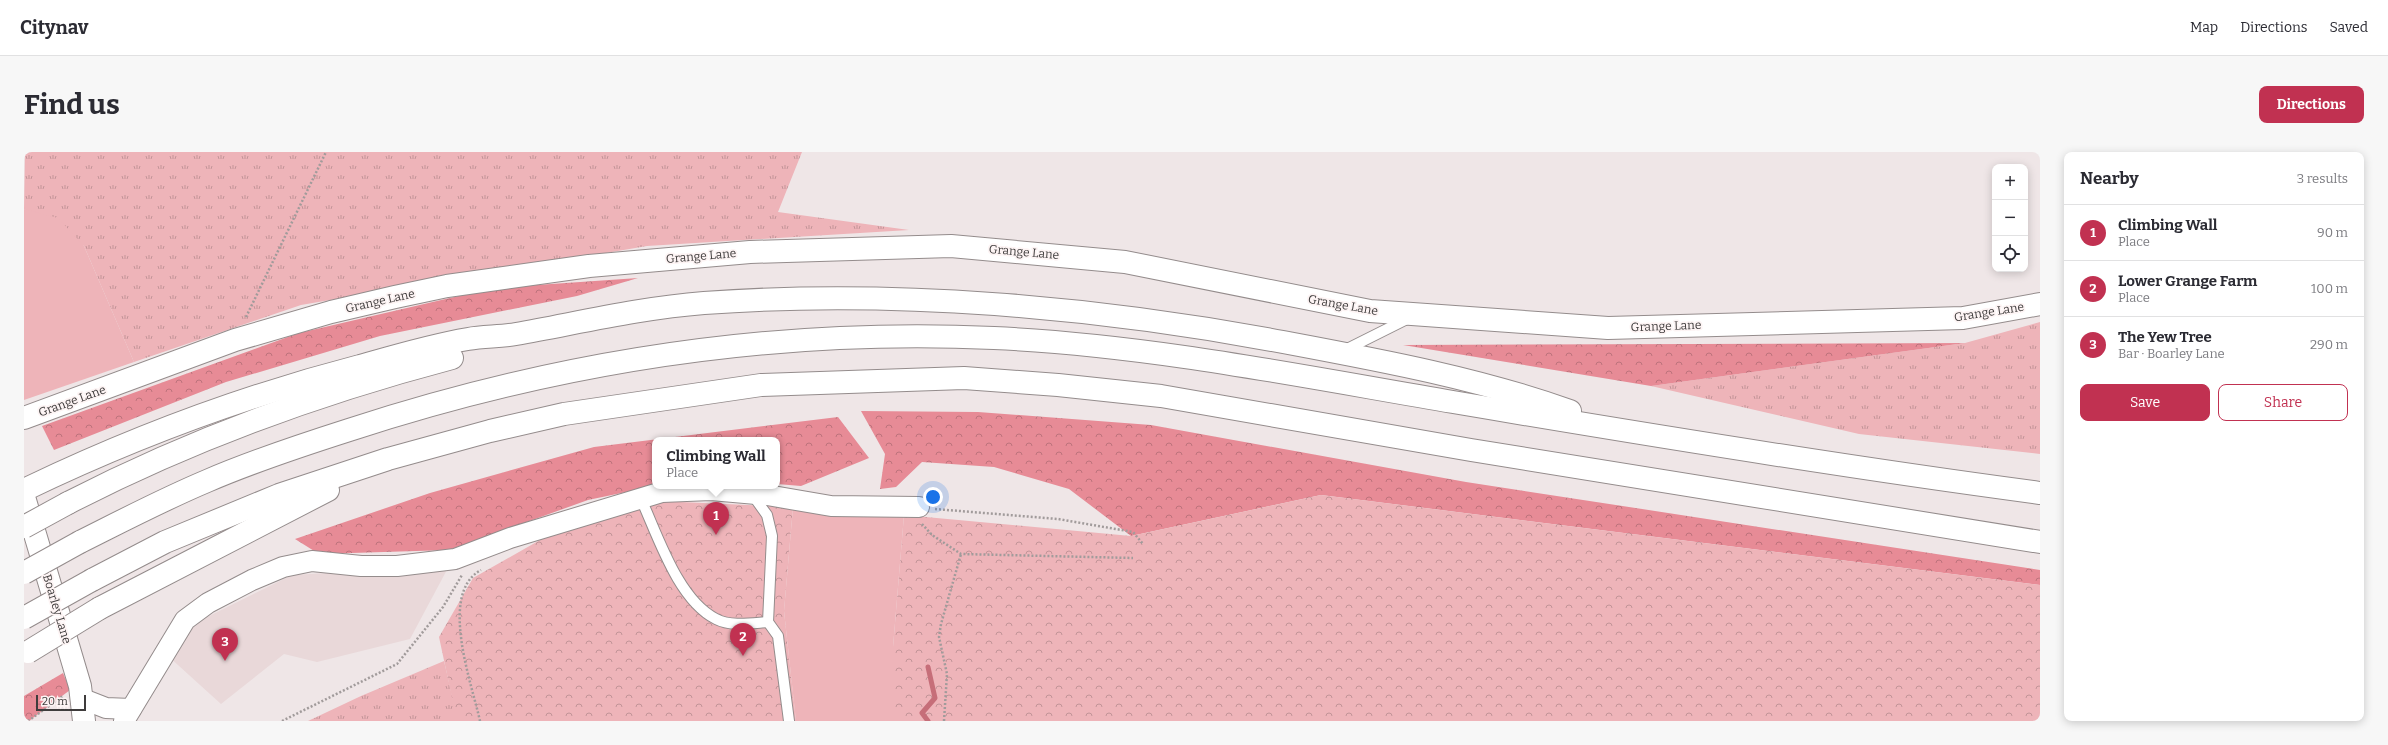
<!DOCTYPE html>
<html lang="en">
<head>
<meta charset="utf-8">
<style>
	body { margin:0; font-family:Bitter,serif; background:#f7f7f7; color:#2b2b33 }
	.controls { position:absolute; right:12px; top:12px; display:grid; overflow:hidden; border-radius:8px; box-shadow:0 2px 10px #0003 }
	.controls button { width:36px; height:36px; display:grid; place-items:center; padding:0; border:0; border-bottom:1px solid #e1e1e2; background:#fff; color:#2b2b33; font:20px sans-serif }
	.scale { position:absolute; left:12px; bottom:10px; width:50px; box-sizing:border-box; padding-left:4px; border:2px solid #3f3c3c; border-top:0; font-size:11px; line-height:14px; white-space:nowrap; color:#3f3c3c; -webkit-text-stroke:3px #fdf4f4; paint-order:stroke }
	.you { position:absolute; left:909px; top:345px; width:14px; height:14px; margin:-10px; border:3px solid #fff; border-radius:50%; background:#1a73e8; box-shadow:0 0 0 6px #1a73e833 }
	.badge { display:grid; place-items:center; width:26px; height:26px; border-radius:50%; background:#c13151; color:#fff; font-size:13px; font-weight:700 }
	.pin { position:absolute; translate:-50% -33px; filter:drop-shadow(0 1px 2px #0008) }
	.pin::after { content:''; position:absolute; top:21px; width:14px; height:12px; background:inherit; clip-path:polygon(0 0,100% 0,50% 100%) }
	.popup { position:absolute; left:628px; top:285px; width:128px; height:52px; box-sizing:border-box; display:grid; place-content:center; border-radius:8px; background:#fff; filter:drop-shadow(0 1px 3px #0005); font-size:13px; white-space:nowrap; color:#7c7c81 }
	.popup b { font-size:15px; color:#2b2b33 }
	.popup::after { content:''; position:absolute; left:50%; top:100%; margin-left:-8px; border:8px solid transparent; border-top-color:#fff }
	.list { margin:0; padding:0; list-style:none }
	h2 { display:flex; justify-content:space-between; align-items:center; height:52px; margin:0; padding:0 16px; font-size:17px }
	h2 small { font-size:13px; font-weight:400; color:#7c7c81 }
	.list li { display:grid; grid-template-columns:26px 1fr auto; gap:12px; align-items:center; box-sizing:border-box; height:56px; padding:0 16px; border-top:1px solid #e1e1e2 }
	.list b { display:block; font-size:15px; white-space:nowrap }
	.list p { margin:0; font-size:13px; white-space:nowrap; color:#7c7c81 }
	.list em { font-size:13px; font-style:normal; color:#7c7c81 }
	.actions { display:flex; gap:8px; padding:12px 16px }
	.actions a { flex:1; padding:9px 0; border:1px solid #c13151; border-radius:8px; text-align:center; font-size:14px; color:#c13151 }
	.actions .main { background:#c13151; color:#fff }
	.icon { flex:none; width:22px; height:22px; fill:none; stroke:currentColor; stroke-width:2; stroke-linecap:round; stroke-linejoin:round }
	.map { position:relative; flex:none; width:2016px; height:569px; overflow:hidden; border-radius:8px }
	header { display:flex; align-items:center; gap:24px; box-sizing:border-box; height:56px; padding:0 20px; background:#fff; border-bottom:1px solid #e1e1e2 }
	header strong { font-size:19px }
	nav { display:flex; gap:22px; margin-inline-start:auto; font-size:14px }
	.intro { display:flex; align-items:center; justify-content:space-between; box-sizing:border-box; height:96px; padding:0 24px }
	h1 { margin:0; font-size:28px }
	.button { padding:10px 18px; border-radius:8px; background:#c13151; color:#fff; font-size:14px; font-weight:700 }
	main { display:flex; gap:24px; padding:0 24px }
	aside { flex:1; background:#fff; border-radius:8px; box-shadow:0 2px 10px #0003 }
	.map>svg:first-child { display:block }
	.built { fill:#e9d8d9 }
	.grass { fill:url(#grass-tufts) }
	.forest { fill:url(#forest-crowns) }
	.park { fill:url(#park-crowns) }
	.garden { fill:#eeb4b9 }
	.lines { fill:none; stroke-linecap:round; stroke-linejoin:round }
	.stream { stroke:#c66e79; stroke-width:5 }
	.service-casing { stroke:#948c8c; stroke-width:12 }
	.minor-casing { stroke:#948c8c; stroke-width:22 }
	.tertiary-casing { stroke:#948c8c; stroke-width:24 }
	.motorway-casing { stroke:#948c8c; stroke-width:24 }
	.path { stroke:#a19b9b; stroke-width:2.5; stroke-dasharray:2 2; stroke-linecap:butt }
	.service { stroke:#fff; stroke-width:10 }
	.minor { stroke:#fff; stroke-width:20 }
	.tertiary { stroke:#fff; stroke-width:22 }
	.motorway { stroke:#fff; stroke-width:22 }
	.motorway-bridge-casing { stroke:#948c8c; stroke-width:24; stroke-linecap:butt }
	.motorway-bridge { stroke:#fff; stroke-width:22 }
	.labels { text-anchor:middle; stroke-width:3.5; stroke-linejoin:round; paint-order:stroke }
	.street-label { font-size:12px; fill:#3f3c3c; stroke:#fdf4f4 }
</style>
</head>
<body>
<header>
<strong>Citynav</strong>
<nav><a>Map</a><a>Directions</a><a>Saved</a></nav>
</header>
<div class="intro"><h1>Find us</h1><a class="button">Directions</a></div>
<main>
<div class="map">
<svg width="2016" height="569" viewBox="0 0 2016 569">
	<defs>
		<pattern id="grass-tufts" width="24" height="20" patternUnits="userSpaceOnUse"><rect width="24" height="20" fill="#eeb4b9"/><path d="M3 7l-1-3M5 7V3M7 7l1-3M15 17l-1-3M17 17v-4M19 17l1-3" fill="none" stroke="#c29498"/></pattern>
		<pattern id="forest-crowns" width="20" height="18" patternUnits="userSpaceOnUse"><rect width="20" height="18" fill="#e78b96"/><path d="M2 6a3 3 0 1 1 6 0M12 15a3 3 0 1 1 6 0" fill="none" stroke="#bd737c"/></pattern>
		<pattern id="park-crowns" width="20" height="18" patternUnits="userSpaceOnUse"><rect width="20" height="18" fill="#eeb4b9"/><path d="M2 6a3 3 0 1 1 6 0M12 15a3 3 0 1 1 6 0" fill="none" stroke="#c29498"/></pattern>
	</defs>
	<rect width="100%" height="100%" fill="#efe6e7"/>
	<path class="built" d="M425,414l-39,73 -93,23 -33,-8 -63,50 -53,-48 19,-29 105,-52z"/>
	<g class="grass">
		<path d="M1,0h777l-24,60 131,18 -262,16 -346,59 -167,57 -50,-116 -60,-37z"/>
		<path d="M2016,170v132l-181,-20 -208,-48 314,-43z"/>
		<path d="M420,509l14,60h-150l53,-25z"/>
	</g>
	<g class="forest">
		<path d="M614,126l-61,18 -197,40 -154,46 -172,68 -12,-24 257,-93 194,-45z"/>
		<path d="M1941,191l-314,43 -248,-41z"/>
		<path d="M837,259l117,1 173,13 315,57 574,88v15l-719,-90 -190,41 -62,-47 -75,-22 -72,-5 -26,25 -16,2 5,-35z"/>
		<path d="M814,265l31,41 -68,28 -24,-2v-44h-122v46l-67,14 -139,50 -130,4 -24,-15 135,-46 164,-46z"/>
		<path d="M39,521l7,17 -41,31h-5v-25z"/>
	</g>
	<g class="park">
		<path d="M1297,343l719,90v136h-1147v-74l11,-132 227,21z"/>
		<path d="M635,349l134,6 -9,104 12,110h-339l-18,-84 34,-59 74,-42z"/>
	</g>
	<g class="garden">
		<path d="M0,57l34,9 26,28 50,116 -110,38z"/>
		<path d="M769,355l111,8 -11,132v74h-97l-12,-110z"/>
	</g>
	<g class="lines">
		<path class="stream" d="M904,515l7,31 -13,15 6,8"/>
		<g class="service-casing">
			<g id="service">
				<path d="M1321,198l64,-32"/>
				<path d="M728,342l15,21 5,21 -4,86 10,14 1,8 10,77"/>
				<path d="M617,347c17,37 37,101 75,120 15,8 37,4 52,3"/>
			</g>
		</g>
		<g class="minor-casing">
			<g id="minor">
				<path d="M59,547l23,9 25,1"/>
				<path d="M100,569l61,-101 23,-17 44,-23 31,-13 29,-6 49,5h36l58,-7 55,-21 152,-46 49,-2 56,5 64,11 88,1"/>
			</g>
		</g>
		<g class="tertiary-casing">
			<g id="tertiary">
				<path d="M0,266l211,-78 96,-28 64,-15 52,-11 142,-20 161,-14 201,-6 174,16 245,49 238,17 355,-10 77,-14"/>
				<path d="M0,345l56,189 4,35"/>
			</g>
		</g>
		<g class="motorway-casing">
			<g id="motorway">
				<path d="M0,338c108,-52 220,-94 336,-124 35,-10 72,-21 108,-27 16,-3 32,-2 48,-5 62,-11 124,-26 188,-31 190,-14 393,4 579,39 96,18 194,36 287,69"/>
				<path d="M44,351c122,-63 251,-110 384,-145"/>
				<path d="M56,390c42,-21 84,-43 127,-61 46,-20 95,-36 142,-51 208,-68 426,-102 645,-92 155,7 306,38 459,64 195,33 390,65 587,91"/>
				<path d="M68,428l73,-38 114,-47 109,-36 102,-28 74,-17 197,-29 203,-7 94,7 103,11 310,54 569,92"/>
				<path d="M76,456l228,-118"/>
			</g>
		</g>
		<g class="path">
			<path d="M222,165l80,-165"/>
			<path d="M911,357l123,10 75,13 10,12"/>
			<path d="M898,372l10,11 29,19 172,4"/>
			<path d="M4,569l35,-25"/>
			<path d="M258,569l115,-57 46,-57 19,-32"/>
			<path d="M456,569c-8,-37 -42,-128 1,-151"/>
			<path d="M920,569l3,-47 -8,-37 2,-13 20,-70"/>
		</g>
		<use href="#service" class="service"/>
		<use href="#minor" class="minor"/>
		<use href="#tertiary" class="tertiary"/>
		<use href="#motorway" class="motorway"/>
		<g class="motorway-bridge-casing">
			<g id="motorway-bridge">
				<path d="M0,375l44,-24"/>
				<path d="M0,421l56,-31"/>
				<path d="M0,466l68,-38"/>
				<path d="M4,500l72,-44"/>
			</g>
		</g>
		<use href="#motorway-bridge" class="motorway-bridge"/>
	</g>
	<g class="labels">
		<g class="street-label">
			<text transform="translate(1000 100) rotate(5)" y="4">Grange Lane</text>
			<text transform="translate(677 104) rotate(-5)" y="4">Grange Lane</text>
			<text transform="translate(356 149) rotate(-13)" y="4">Grange Lane</text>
			<text transform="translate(1319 153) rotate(10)" y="4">Grange Lane</text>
			<text transform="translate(1965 160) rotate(-9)" y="4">Grange Lane</text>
			<text transform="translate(1642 174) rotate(-2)" y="4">Grange Lane</text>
			<text transform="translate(48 249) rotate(-20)" y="4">Grange Lane</text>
			<text transform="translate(33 457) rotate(73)" y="4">Boarley Lane</text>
		</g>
	</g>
</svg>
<div class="controls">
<button>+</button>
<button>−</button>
<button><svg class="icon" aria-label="locate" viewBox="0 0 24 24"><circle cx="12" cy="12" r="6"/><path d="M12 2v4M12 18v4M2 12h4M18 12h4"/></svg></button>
</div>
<div class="scale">20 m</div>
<div class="you"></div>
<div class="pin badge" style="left:692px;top:383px">1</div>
<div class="popup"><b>Climbing Wall</b>Place</div>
<div class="pin badge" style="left:719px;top:504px">2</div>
<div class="pin badge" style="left:201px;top:509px">3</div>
</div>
<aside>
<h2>Nearby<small>3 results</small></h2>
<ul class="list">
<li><span class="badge">1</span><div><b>Climbing Wall</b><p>Place</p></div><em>90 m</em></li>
<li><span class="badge">2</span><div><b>Lower Grange Farm</b><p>Place</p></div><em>100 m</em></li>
<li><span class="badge">3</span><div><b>The Yew Tree</b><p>Bar · Boarley Lane</p></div><em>290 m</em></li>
</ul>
<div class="actions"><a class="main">Save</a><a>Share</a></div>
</aside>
</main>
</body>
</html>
